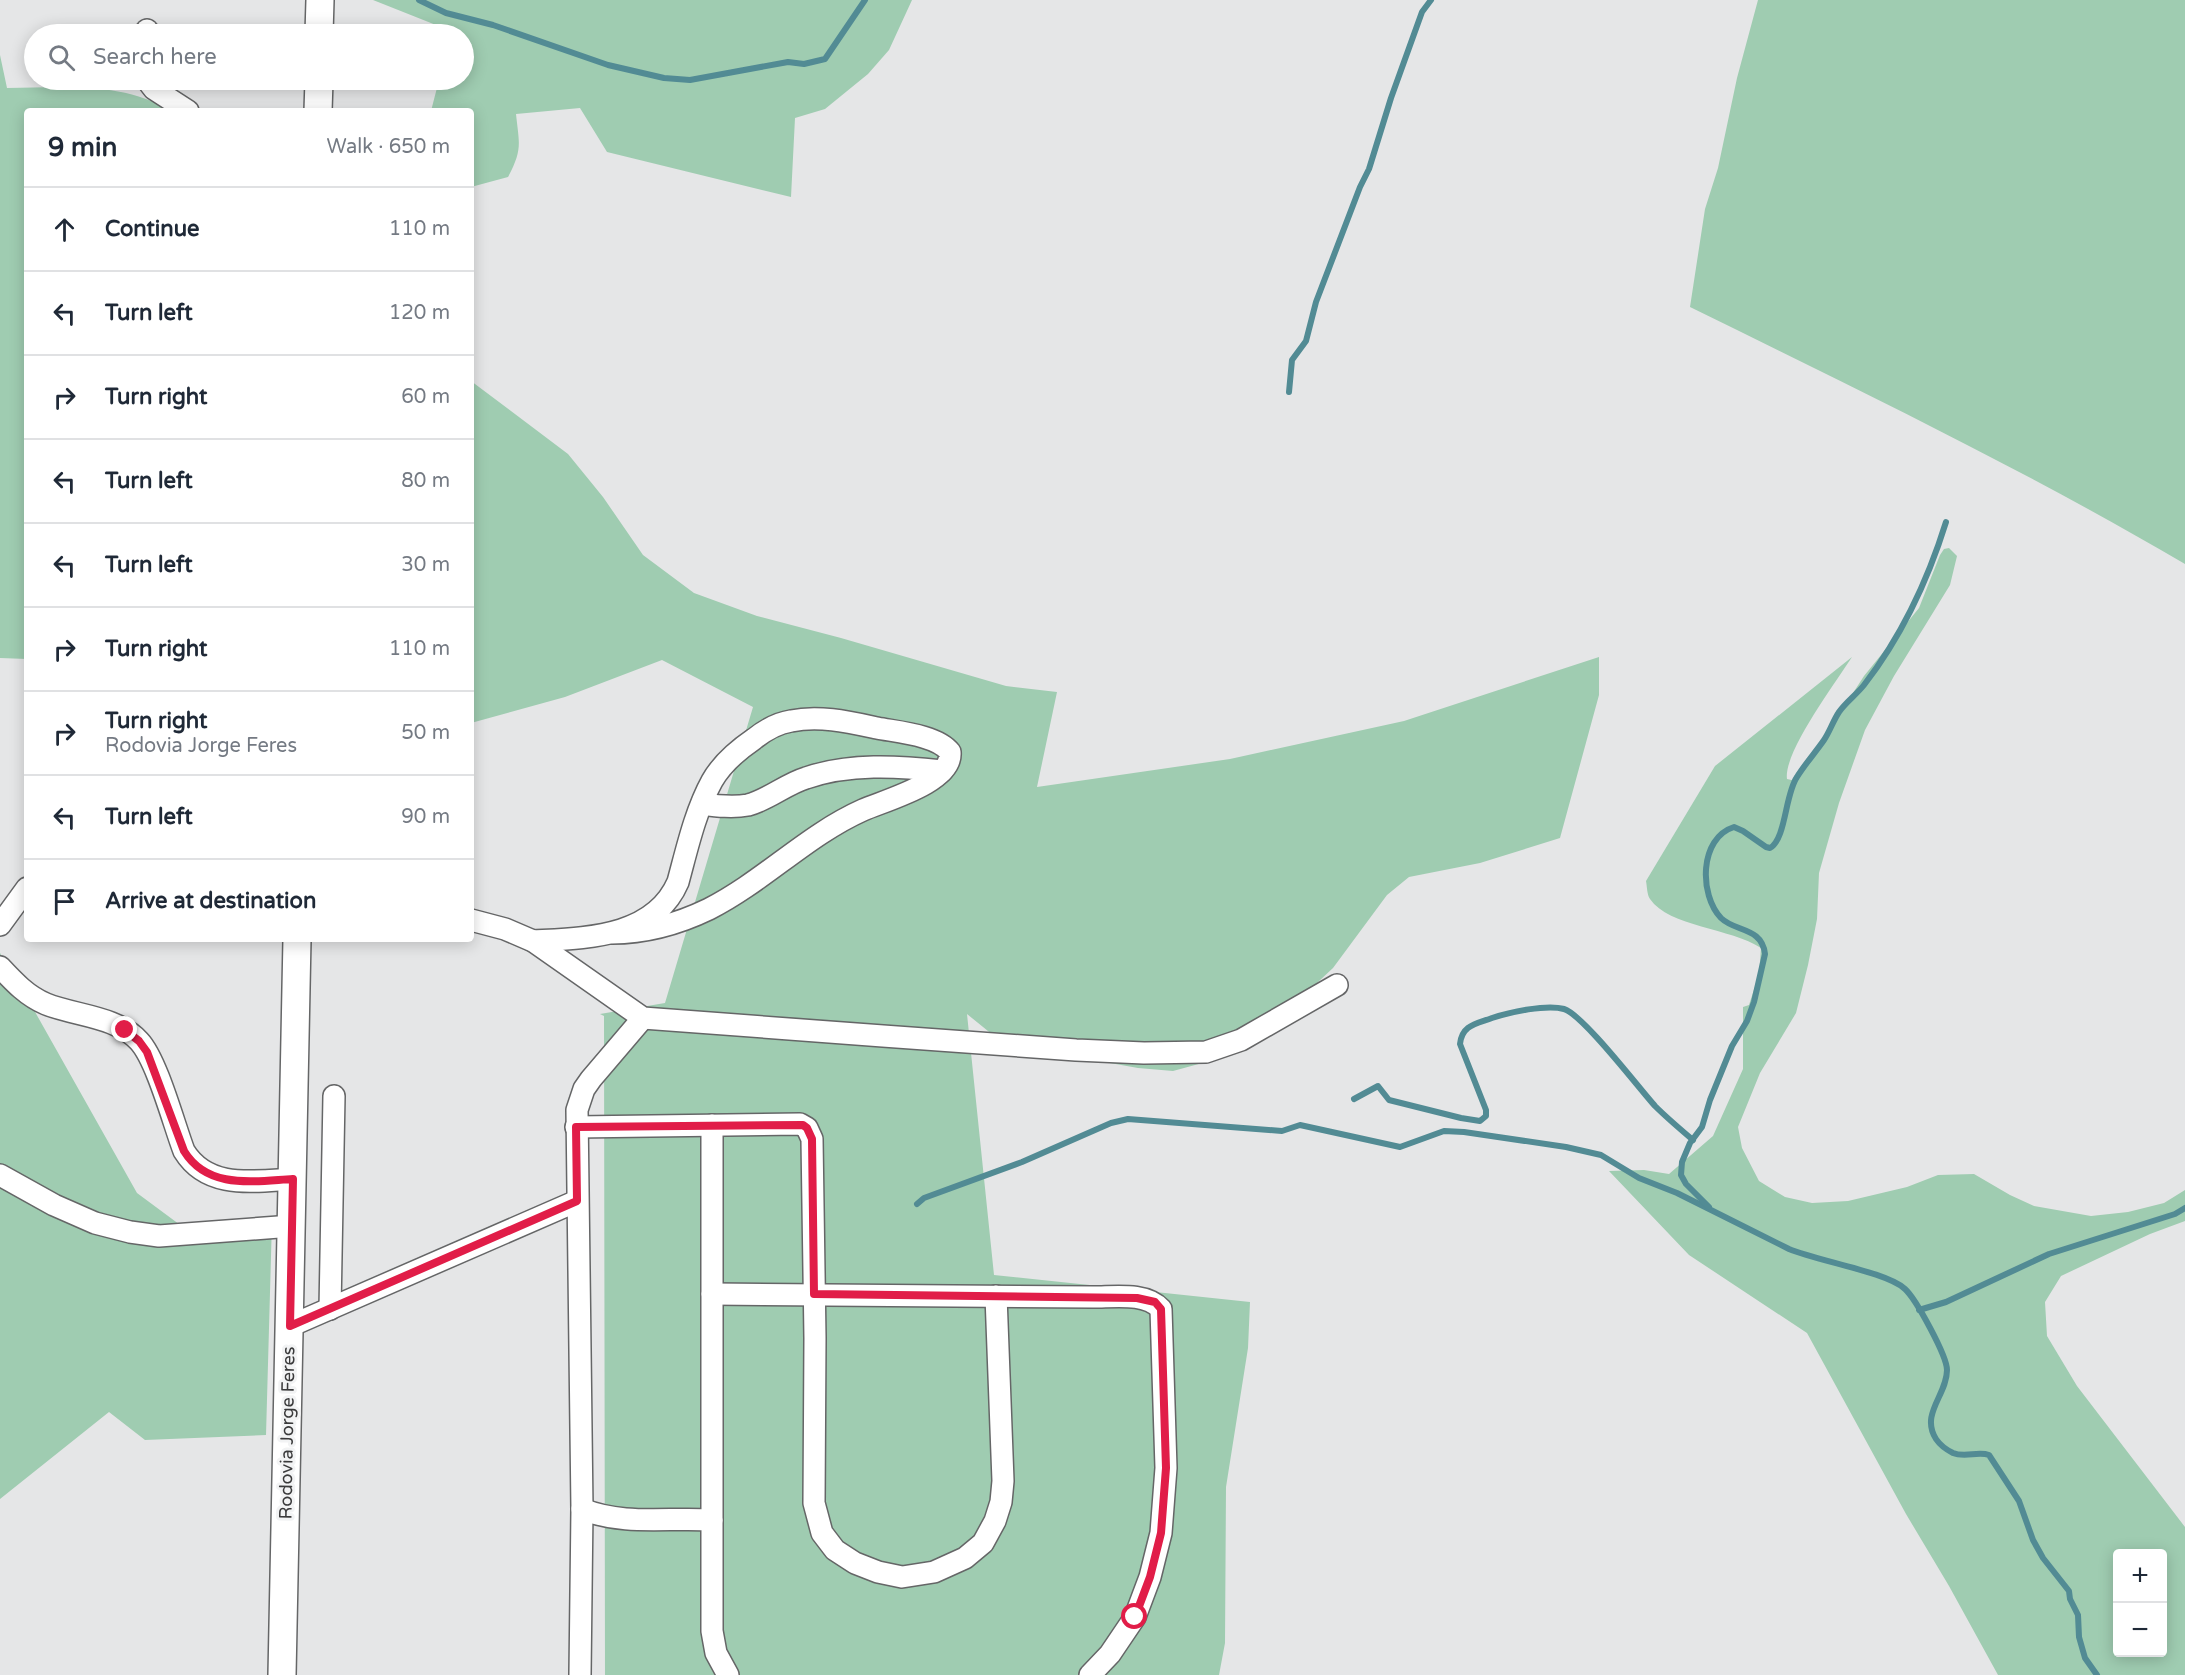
<!DOCTYPE html>
<html lang="en">
<head>
<meta charset="utf-8">
<style>
	body { margin:0; font-family:"Varela Round",sans-serif; background:#f2f2f3; color:#1f2937 }
	.controls { position:absolute; right:18px; bottom:18px; display:grid; overflow:hidden; border-radius:6px; box-shadow:0 3px 15px #0003 }
	.controls button { width:54px; height:54px; display:grid; place-items:center; padding:0; border:0; border-bottom:2px solid #e0e1e3; background:#fff; color:#1f2937; font:30px sans-serif }
	.stop { position:absolute; width:18px; height:18px; margin:-14px; border:4px solid #e11d48; border-radius:50%; background:#fff }
	.stop.end { background:#e11d48; border-color:#fff; box-shadow:0 2px 6px #0008 }
	.list { margin:0; padding:0; list-style:none }
	h2 { display:flex; justify-content:space-between; align-items:center; height:78px; margin:0; padding:0 24px; font-size:26px }
	h2 small { font-size:20px; font-weight:400; color:#747a83 }
	.list li { display:grid; grid-template-columns:39px 1fr auto; gap:18px; align-items:center; box-sizing:border-box; height:84px; padding:0 24px; border-top:2px solid #e0e1e3 }
	.list b { display:block; font-size:22px; white-space:nowrap }
	.list p { margin:0; font-size:20px; white-space:nowrap; color:#747a83 }
	.list em { font-size:20px; font-style:normal; color:#747a83 }
	.icon { flex:none; width:33px; height:33px; fill:none; stroke:currentColor; stroke-width:2; stroke-linecap:round; stroke-linejoin:round }
	.map { position:relative; flex:none; width:2185px; height:1675px; overflow:hidden }
	.search { position:absolute; background:#fff; box-shadow:0 3px 15px #0003; left:24px; top:24px; width:450px; height:66px; display:flex; align-items:center; gap:15px; box-sizing:border-box; padding:0 21px; border-radius:33px; color:#747a83; font-size:22px }
	.panel { position:absolute; background:#fff; box-shadow:0 3px 15px #0003; left:24px; top:108px; width:450px; height:834px; border-radius:6px }
	.map>svg:first-child { display:block }
	.green { fill:#9fccb1; fill-rule:evenodd }
	.lines { fill:none; stroke-linecap:round; stroke-linejoin:round }
	.stream { stroke:#528b94; stroke-width:6 }
	.minor-casing { stroke:#656667; stroke-width:24 }
	.major-casing { stroke:#656667; stroke-width:30 }
	.minor { stroke:#fff; stroke-width:21 }
	.major { stroke:#fff; stroke-width:27 }
	.route { stroke:#e11d48; stroke-width:8 }
	.labels { text-anchor:middle; stroke-width:6; stroke-linejoin:round; paint-order:stroke }
	.street-label { font-size:18px; fill:#3a3a3b; stroke:#f2f3f4 }
</style>
</head>
<body>
<div class="map">
<svg width="2185" height="1675" viewBox="0 0 2185 1675">
	<rect width="100%" height="100%" fill="#e5e6e7"/>
	<g class="green">
		<path d="M373,0h539l-23,50 -21,24 -43,35 -30,9 -4,79 -184,-45 -27,-44 -64,6c3,29 7,35 -8,63l-37,10v-76h-40l8,-31h25v-46h-23v-7z"/>
		<path d="M1758,0h427v564c-160,-94 -328,-175 -495,-257l15,-98 13,-41 19,-90z"/>
		<path d="M0,55l7,33c55,0 116,-7 164,23h-144v548l-27,-1z"/>
		<path d="M471,381l97,73 35,43 40,58 51,38 63,23 84,22 165,48 51,6 -20,95 193,-28 174,-38 195,-64v38l-39,143 -80,25 -71,14 -22,18 -54,73 -30,28 -97,66 -33,9 -35,-3 -134,-24 -37,-30 27,261 256,27 -2,46 -22,139 -1,156 -6,32h-614l-1,-659 -4,-2 65,-11 88,-296 -91,-47 -97,37 -94,26z"/>
		<path d="M1949,548l8,8 -7,29 -56,91 -29,54 -26,73 -20,70 -2,46 -9,46 -12,48 -36,60 -22,54 4,21 17,33 26,16 27,6 36,-2 59,-14 31,-12 36,-1 36,21 24,11 57,10 37,-4 36,-9 21,-13v31l-35,13 -89,42 -16,26 2,34 30,50 108,141v148h-187l-49,-89 -43,-72 -99,-181 -118,-78 -80,-84 35,-1 25,4 44,-38 30,-67v-62l6,-2 10,-31 2,-26c-30,-20 -92,-21 -111,-49 -3,-4 -3,-13 -4,-18l69,-115 137,-109c-16,25 -69,96 -65,122l9,2 68,-105 55,-68 21,-53 4,-6zM2118,1554h44v98h-44z"/>
		<path d="M0,953l21,34 116,206 54,40 81,-12 -6,214 -121,5 -36,-28 -109,87z"/>
	</g>
	<g class="lines">
		<g class="stream">
			<path d="M419,0l27,13 47,12 115,40 56,13 26,2 98,-18 16,2 21,-5 40,-59"/>
			<path d="M1289,392l3,-32 14,-19 10,-39 44,-115 9,-18 22,-71 31,-86 9,-12"/>
			<path d="M1354,1099l24,-13 11,14 72,18 19,3 6,-5v-6l-26,-66c2,-19 16,-20 32,-26 18,-6 55,-14 72,-9 19,6 74,78 91,97 12,12 25,23 38,34"/>
			<path d="M917,1204l7,-6 98,-36 89,-39 17,-4 154,12 18,-6 100,22 44,-16 20,1 102,15 35,8 38,23 38,15 112,56c28,12 98,23 116,40 11,10 42,67 42,81 0,25 -27,44 -11,69 4,6 11,11 17,14 12,5 25,-2 36,2l30,46 14,39 10,18 26,33 1,8 8,16 1,22 6,21 12,17"/>
			<path d="M1709,1207l-23,-23 -5,-9 1,-13 8,-19 12,-16 8,-27 22,-54 15,-25 7,-19 11,-48c-3,-27 -30,-22 -44,-36 -22,-23 -22,-80 13,-91l9,4 23,16 4,1c16,-9 15,-54 27,-71 8,-13 18,-24 27,-37 6,-9 9,-19 15,-28 7,-10 17,-17 25,-27 37,-48 64,-105 82,-163"/>
			<path d="M1919,1310l27,-8 103,-48 126,-40 10,-6"/>
		</g>
		<g class="minor-casing">
			<g id="minor">
				<path d="M147,34v-4"/>
				<path d="M147,80l7,9 34,22"/>
				<path d="M702,804c15,2 31,4 46,1 20,-5 38,-21 58,-27 43,-15 92,-12 136,-7"/>
				<path d="M471,920l34,9 28,12 110,77 240,18 193,14 68,3 62,-1 35,-12 96,-55"/>
				<path d="M0,925l27,-37"/>
				<path d="M533,941c52,-3 121,-3 145,-59 9,-33 17,-70 34,-101 9,-16 26,-31 42,-42 10,-8 24,-16 37,-18 28,-6 58,1 86,7 20,4 60,7 73,24 3,30 -64,48 -87,58 -56,25 -99,71 -154,99 -31,15 -62,24 -97,24"/>
				<path d="M0,967c14,15 27,29 46,37 30,12 70,12 93,37 18,19 35,84 45,110 24,39 70,30 109,28"/>
				<path d="M712,1125v506l4,22 12,22"/>
				<path d="M576,1127l224,-3 7,4 5,11 3,199 -1,165 8,30 13,17 20,13 23,9 24,5 32,-5 31,-14 18,-15 12,-22 6,-19 2,-21 -7,-185"/>
				<path d="M0,1175l54,30 41,18 35,9 29,4 133,-10"/>
				<path d="M712,1294l381,3c22,0 53,-5 68,12l5,159 -5,65 -11,44 -15,40 -25,37 -20,21"/>
				<path d="M330,1309l4,-213"/>
				<path d="M290,1326l287,-125"/>
				<path d="M582,1509c42,17 86,8 130,11"/>
				<path d="M580,1675l2,-166 -5,-399 7,-21 7,-10 52,-61"/>
			</g>
		</g>
		<g class="major-casing">
			<g id="major">
				<path d="M319,34l1,-34"/>
				<path d="M318,111l1,-31"/>
				<path d="M282,1675l15,-736"/>
			</g>
		</g>
		<use href="#minor" class="minor"/>
		<use href="#major" class="major"/>
	</g>
	<g class="lines">
		<path class="route" d="M125,1030l14,11 8,11 37,99c24,39 70,30 109,28l-3,147 287,-125 -1,-74 227,-2 4,3 5,11 2,155 323,4 18,4 6,7 5,159 -5,65 -11,44 -15,40"/>
	</g>
	<g class="labels">
		<g class="street-label">
			<text transform="translate(287 1433) rotate(-89)" y="6">Rodovia Jorge Feres</text>
		</g>
	</g>
</svg>
<div class="controls">
<button>+</button>
<button>−</button>
</div>
<div class="stop" style="left:1135px;top:1617px"></div>
<div class="stop end" style="left:125px;top:1030px"></div>
<div class="search"><svg class="icon" aria-label="search" viewBox="0 0 24 24"><circle cx="10" cy="10" r="6"/><path d="M15 15l6 6"/></svg>Search here</div>
<section class="panel">
<h2>9 min<small>Walk · 650 m</small></h2>
<ul class="list">
<li><svg class="icon" aria-label="ahead" viewBox="0 0 24 24"><path d="M12 20V5M6 11l6-6 6 6"/></svg><div><b>Continue</b></div><em>110 m</em></li>
<li><svg class="icon" aria-label="left" viewBox="0 0 24 24"><path d="M17 20v-9H6M10 6l-5 5 5 5"/></svg><div><b>Turn left</b></div><em>120 m</em></li>
<li><svg class="icon" aria-label="right" viewBox="0 0 24 24"><path d="M7 20v-9h11M14 6l5 5-5 5"/></svg><div><b>Turn right</b></div><em>60 m</em></li>
<li><svg class="icon" aria-label="left" viewBox="0 0 24 24"><path d="M17 20v-9H6M10 6l-5 5 5 5"/></svg><div><b>Turn left</b></div><em>80 m</em></li>
<li><svg class="icon" aria-label="left" viewBox="0 0 24 24"><path d="M17 20v-9H6M10 6l-5 5 5 5"/></svg><div><b>Turn left</b></div><em>30 m</em></li>
<li><svg class="icon" aria-label="right" viewBox="0 0 24 24"><path d="M7 20v-9h11M14 6l5 5-5 5"/></svg><div><b>Turn right</b></div><em>110 m</em></li>
<li><svg class="icon" aria-label="right" viewBox="0 0 24 24"><path d="M7 20v-9h11M14 6l5 5-5 5"/></svg><div><b>Turn right</b><p>Rodovia Jorge Feres</p></div><em>50 m</em></li>
<li><svg class="icon" aria-label="left" viewBox="0 0 24 24"><path d="M17 20v-9H6M10 6l-5 5 5 5"/></svg><div><b>Turn left</b></div><em>90 m</em></li>
<li><svg class="icon" aria-label="arrive" viewBox="0 0 24 24"><path d="M6 21V4h12l-3 4 3 4H6"/></svg><div><b>Arrive at destination</b></div></li>
</ul>
</section>
</div>
</body>
</html>
